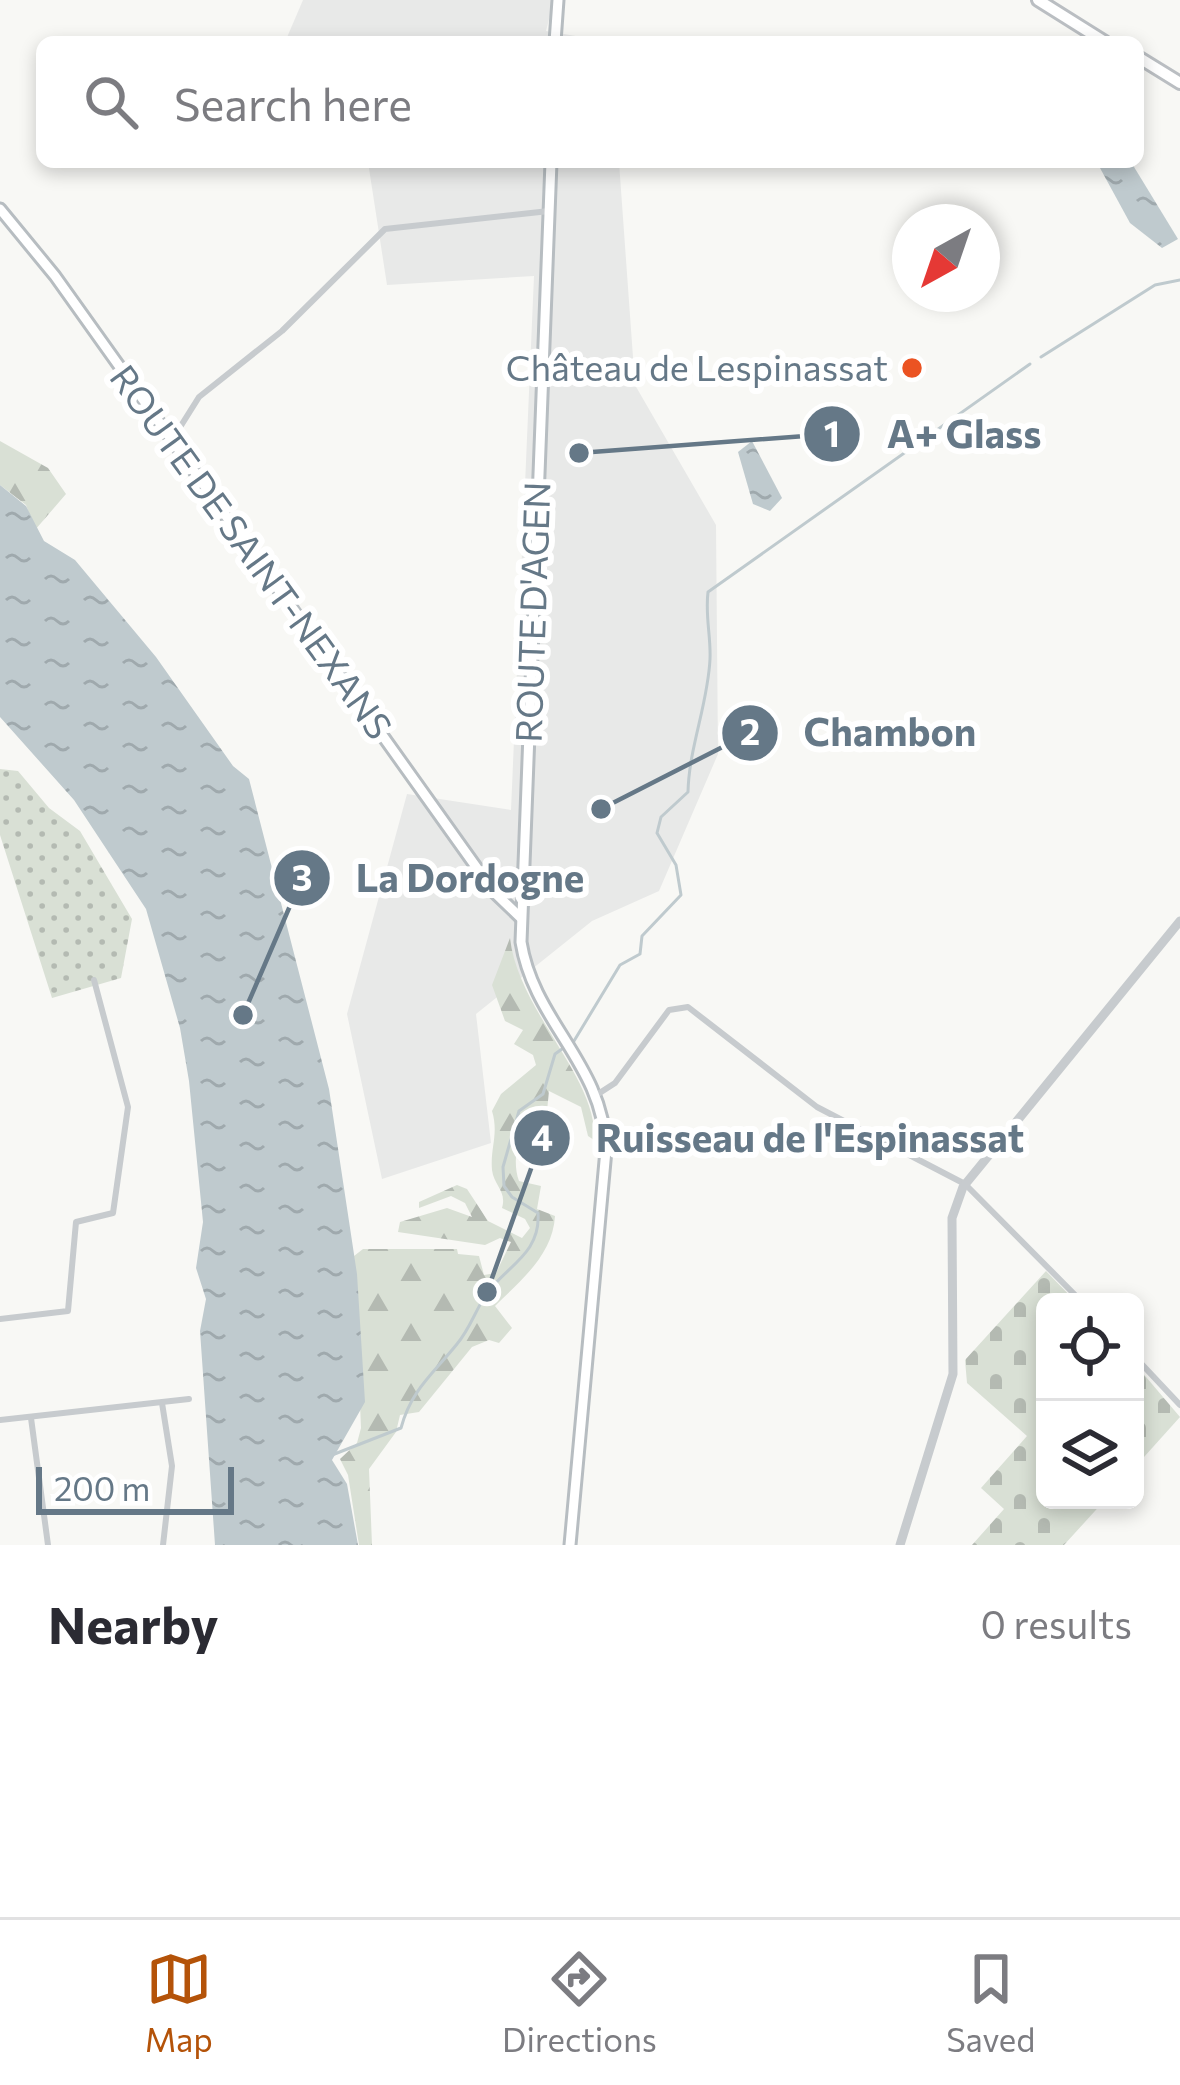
<!DOCTYPE html>
<html lang="en">
<head>
<meta charset="utf-8">
<style>
	body { margin:0; font-family:Commissioner,sans-serif; background:#f2f2f3; color:#2b2b33 }
	.controls { position:absolute; right:36px; bottom:36px; display:grid; overflow:hidden; border-radius:18px; box-shadow:0 6px 18px #0003 }
	.controls button { width:108px; height:108px; display:grid; place-items:center; padding:0; border:0; border-bottom:3px solid #e1e1e2; background:#fff; color:#2b2b33; font:60px sans-serif }
	.compass { position:absolute; left:892px; top:204px; width:108px; height:108px; border-radius:50%; background:#fff; box-shadow:0 6px 18px #0003; rotate:220deg }
	.scale { position:absolute; left:36px; bottom:30px; width:198px; box-sizing:border-box; padding-left:12px; border:6px solid #657887; border-top:0; font-size:33px; line-height:42px; white-space:nowrap; color:#657887; -webkit-text-stroke:9px #fff; paint-order:stroke }
	.list { margin:0; padding:0; list-style:none }
	h2 { display:flex; justify-content:space-between; align-items:center; height:156px; margin:0; padding:0 48px; font-size:51px }
	h2 small { font-size:39px; font-weight:400; color:#7c7c81 }
	.icon { flex:none; width:66px; height:66px; fill:none; stroke:currentColor; stroke-width:2; stroke-linecap:round; stroke-linejoin:round }
	.map { position:relative; flex:none; width:1180px; height:1545px; overflow:hidden }
	.search { position:absolute; background:#fff; box-shadow:0 6px 18px #0003; left:36px; right:36px; top:36px; height:132px; display:flex; align-items:center; gap:30px; box-sizing:border-box; padding:0 42px; border-radius:18px; color:#7c7c81; font-size:45px }
	.sheet { height:372px; background:#fff }
	nav { display:flex; justify-content:space-around; align-items:center; box-sizing:border-box; height:168px; border-top:3px solid #e1e1e2; background:#fff; font-size:33px; color:#7c7c81 }
	nav a { display:grid; justify-items:center; gap:6px }
	nav .on { color:#b45309 }
	.map>svg:first-child { display:block }
	.built { fill:#e8e9e8 }
	.grass { fill:url(#grass-dots) }
	.forest { fill:url(#forest-firs) }
	.cemetery { fill:url(#cemetery-stones) }
	.water { fill:url(#water-ripples) }
	.lines { fill:none; stroke-linecap:round; stroke-linejoin:round }
	.stream { stroke:#bfcace; stroke-width:3 }
	.secondary-casing { stroke:#b7bdc1; stroke-width:15 }
	.primary-casing { stroke:#babec2; stroke-width:16 }
	.minor { stroke:#c7cbce; stroke-width:6 }
	.tertiary { stroke:#c7cbce; stroke-width:9 }
	.secondary { stroke:#fff; stroke-width:9 }
	.primary { stroke:#fff; stroke-width:10 }
	.poi-dot { fill:#eb5322; stroke:#fff; stroke-width:4.5 }
	.labels { text-anchor:middle; stroke-width:12; stroke-linejoin:round; paint-order:stroke }
	.poi-label { font-size:36px; fill:#657887; stroke:#fff; text-anchor:end }
	.street-label { font-size:36px; fill:#657887; stroke:#fff }
	.leader { fill:none; stroke:#657887; stroke-width:4.5 }
	.callout-dot { fill:#657887; stroke:#fff; stroke-width:4.5 }
	.mark-label { font-size:36px; text-anchor:middle; font-weight:bold; fill:#fff }
	.callout-label { font-size:39px; text-anchor:middle; font-weight:bold; fill:#657887; stroke:#fff; stroke-width:12; stroke-linejoin:round; paint-order:stroke }
</style>
</head>
<body>
<div class="map">
<svg width="1180" height="1545" viewBox="0 0 1180 1545">
	<defs>
		<pattern id="grass-dots" width="8" height="8" patternUnits="userSpaceOnUse" patternTransform="scale(3)"><rect width="8" height="8" fill="#d9e0d5"/><path d="M2 2h.1M6 6h.1" fill="none" stroke="#b4bab2" stroke-width="1.8" stroke-linecap="round"/></pattern>
		<pattern id="forest-firs" width="22" height="20" patternUnits="userSpaceOnUse" patternTransform="scale(3)"><rect width="22" height="20" fill="#d9e0d5"/><path d="M5 1l3.5 6h-7zM16 11l3.5 6h-7z" fill="#b4bab2"/></pattern>
		<pattern id="cemetery-stones" width="16" height="16" patternUnits="userSpaceOnUse" patternTransform="scale(3)"><rect width="16" height="16" fill="#d9e0d5"/><path d="M2 7V4a2 2 0 0 1 4 0v3zM10 15v-3a2 2 0 0 1 4 0v3z" fill="#b4bab2"/></pattern>
		<pattern id="water-ripples" width="26" height="14" patternUnits="userSpaceOnUse" patternTransform="scale(3)"><rect width="26" height="14" fill="#bfcace"/><path d="M2 4q2-2 4 0t4 0M15 11q2-2 4 0t4 0" fill="none" stroke="#9fa9ad"/></pattern>
	</defs>
	<rect width="100%" height="100%" fill="#f8f8f5"/>
	<g class="built">
		<path d="M303,0h251l-8,31 65,11h-326z"/>
		<path d="M368,162h251l16,223 81,140 2,229 -59,137 -67,30 -116,93 15,129 -109,36 -35,-165 60,-220 104,16 23,-534 -147,9z"/>
	</g>
	<path class="grass" d="M0,769l18,2 31,37 31,23 52,88 -11,59 -69,20 -52,-163z"/>
	<g class="forest">
		<path d="M0,441l48,27 18,26 -31,36 -9,-25 -26,-20z"/>
		<path d="M510,938c8,73 89,141 84,202l-6,-4 -7,-29 -32,-16 -2,20 -15,1c-13,17 -21,48 -13,69l22,5 -4,23 18,7c-2,39 -35,65 -60,90l17,22 -13,15 -10,-3 -17,7 -53,65 -19,3 -4,17 -27,37 3,76h-13l-11,-70 -8,-16 17,-16 4,-15 -7,-172 9,-7h94l1,5 21,2 5,19 12,-2 15,-31 -11,-4 -15,7 -87,-13 2,-10 47,-14 25,9 -7,-14 -14,-7 -32,12v-6l38,-17 10,4 21,32 34,17 8,-10 -5,-9 -23,-11c5,-17 -8,-22 -10,-38 -2,-22 7,-36 0,-59l9,-17 35,-29 -3,-10 -19,-11 9,-14 -18,-9 -13,-36z"/>
	</g>
	<g class="cemetery">
		<path d="M1046,1271l30,31h-31v198h60l-41,45h-92l32,-36 -23,-21 46,-52 -60,-53 -2,-23z"/>
		<path d="M1135,1364l45,53 -45,50z"/>
	</g>
	<g class="water">
		<path d="M1104,162h27l47,77 -16,9 -32,-25 -30,-55z"/>
		<path d="M752,441l30,57 -12,13 -17,-7 -15,-52z"/>
		<path d="M0,485l26,21 18,35 31,19 81,97 77,109 16,13 80,310 28,185 8,128 -33,58 15,24 11,61h-143l-15,-214 6,-32 -10,-31 7,-46 -14,-141 -9,-53 -34,-119 -72,-109 -74,-83z"/>
	</g>
	<g class="lines">
		<g class="stream">
			<path d="M1041,357l114,-72 25,-5"/>
			<path d="M574,1041l46,-76 20,-11 2,-18 39,-41 -5,-30 -19,-32 4,-16 27,-25c1,-45 20,-88 22,-133 1,-23 -5,-43 -2,-67l322,-228"/>
			<path d="M332,1455l69,-27c10,-38 32,-54 56,-84 12,-14 18,-32 28,-48 19,-29 56,-41 53,-83l-26,-16 -8,-11 -1,-19 16,-56 24,-17 12,-40 7,-5"/>
		</g>
		<g class="secondary-casing">
			<g id="secondary">
				<path d="M555,42l3,-42"/>
				<path d="M551,162l-30,780c13,81 83,122 85,208l-36,395"/>
				<path d="M0,209l55,67 439,616 27,26"/>
			</g>
		</g>
		<g class="primary-casing">
			<g id="primary">
				<path d="M1038,0l67,42"/>
				<path d="M1138,57l42,26"/>
			</g>
		</g>
		<g class="minor">
			<path d="M172,440l27,-43 83,-66 103,-102 164,-18"/>
			<path d="M598,1094l17,-11 54,-73 19,-3 129,100 148,77 117,118"/>
			<path d="M0,1319l68,-8 8,-89 37,-9 15,-106 -34,-127"/>
			<path d="M1135,1357l45,48"/>
			<path d="M162,1403l10,63 -9,79"/>
			<path d="M31,1418l17,127"/>
			<path d="M0,1420l189,-21"/>
		</g>
		<path class="tertiary" d="M900,1545l53,-171 -1,-156 11,-31 217,-266"/>
		<use href="#secondary" class="secondary"/>
		<use href="#primary" class="primary"/>
	</g>
	<circle class="poi-dot" cx="912" cy="368" r="12"/>
	<g class="labels">
		<g class="poi-label">
			<text x="888" y="381">Château de Lespinassat</text>
		</g>
		<g class="street-label">
			<text transform="translate(251 552) rotate(54)" y="13">ROUTE DE SAINT-NEXANS</text>
			<text transform="translate(533 612) rotate(-88)" y="13">ROUTE D'AGEN</text>
		</g>
	</g>
	<path class="leader" d="M579 453L832 434M601 809L750 733M243 1015L302 878M487 1292L542 1138"/>
	<g class="callout-dot">
		<circle cx="579" cy="453" r="12"/>
		<circle cx="601" cy="809" r="12"/>
		<circle cx="243" cy="1015" r="12"/>
		<circle cx="487" cy="1292" r="12"/>
		<circle cx="832" cy="434" r="30"/>
		<circle cx="750" cy="733" r="30"/>
		<circle cx="302" cy="878" r="30"/>
		<circle cx="542" cy="1138" r="30"/>
	</g>
	<g class="mark-label">
		<text x="832" y="447">1</text>
		<text x="750" y="745">2</text>
		<text x="302" y="891">3</text>
		<text x="542" y="1151">4</text>
	</g>
	<g class="callout-label">
		<text x="964" y="448">A+ Glass</text>
		<text x="890" y="746">Chambon</text>
		<text x="470" y="892">La Dordogne</text>
		<text x="810" y="1152">Ruisseau de l'Espinassat</text>
	</g>
</svg>
<div class="controls">
<button><svg class="icon" aria-label="locate" viewBox="0 0 24 24"><circle cx="12" cy="12" r="6"/><path d="M12 2v4M12 18v4M2 12h4M18 12h4"/></svg></button>
<button><svg class="icon" aria-label="layers" viewBox="0 0 24 24"><path d="M12 4l9 5-9 5-9-5zM3 14l9 5 9-5"/></svg></button>
</div>
<svg class="compass" viewBox="-18 -18 36 36"><path d="M0-13l5 13h-10z" fill="#e53935"/><path d="M0 13l5-13h-10z" fill="#7c7c81"/></svg>
<div class="scale">200 m</div>
<div class="search"><svg class="icon" aria-label="search" viewBox="0 0 24 24"><circle cx="10" cy="10" r="6"/><path d="M15 15l6 6"/></svg>Search here</div>
</div>
<section class="sheet">
<h2>Nearby<small>0 results</small></h2>
<ul class="list">
</ul>
</section>
<nav>
<a class="on"><svg class="icon" aria-label="map" viewBox="0 0 24 24"><path d="M3 6l6-2 6 2 6-2v14l-6 2-6-2-6 2zM9 4v14M15 6v14"/></svg>Map</a>
<a><svg class="icon" aria-label="directions" viewBox="0 0 24 24"><path d="M12 3l9 9-9 9-9-9zM9 14v-3h6M13 9l2 2-2 2"/></svg>Directions</a>
<a><svg class="icon" aria-label="saved" viewBox="0 0 24 24"><path d="M7 4h10v16l-5-4-5 4z"/></svg>Saved</a>
</nav>
</body>
</html>
